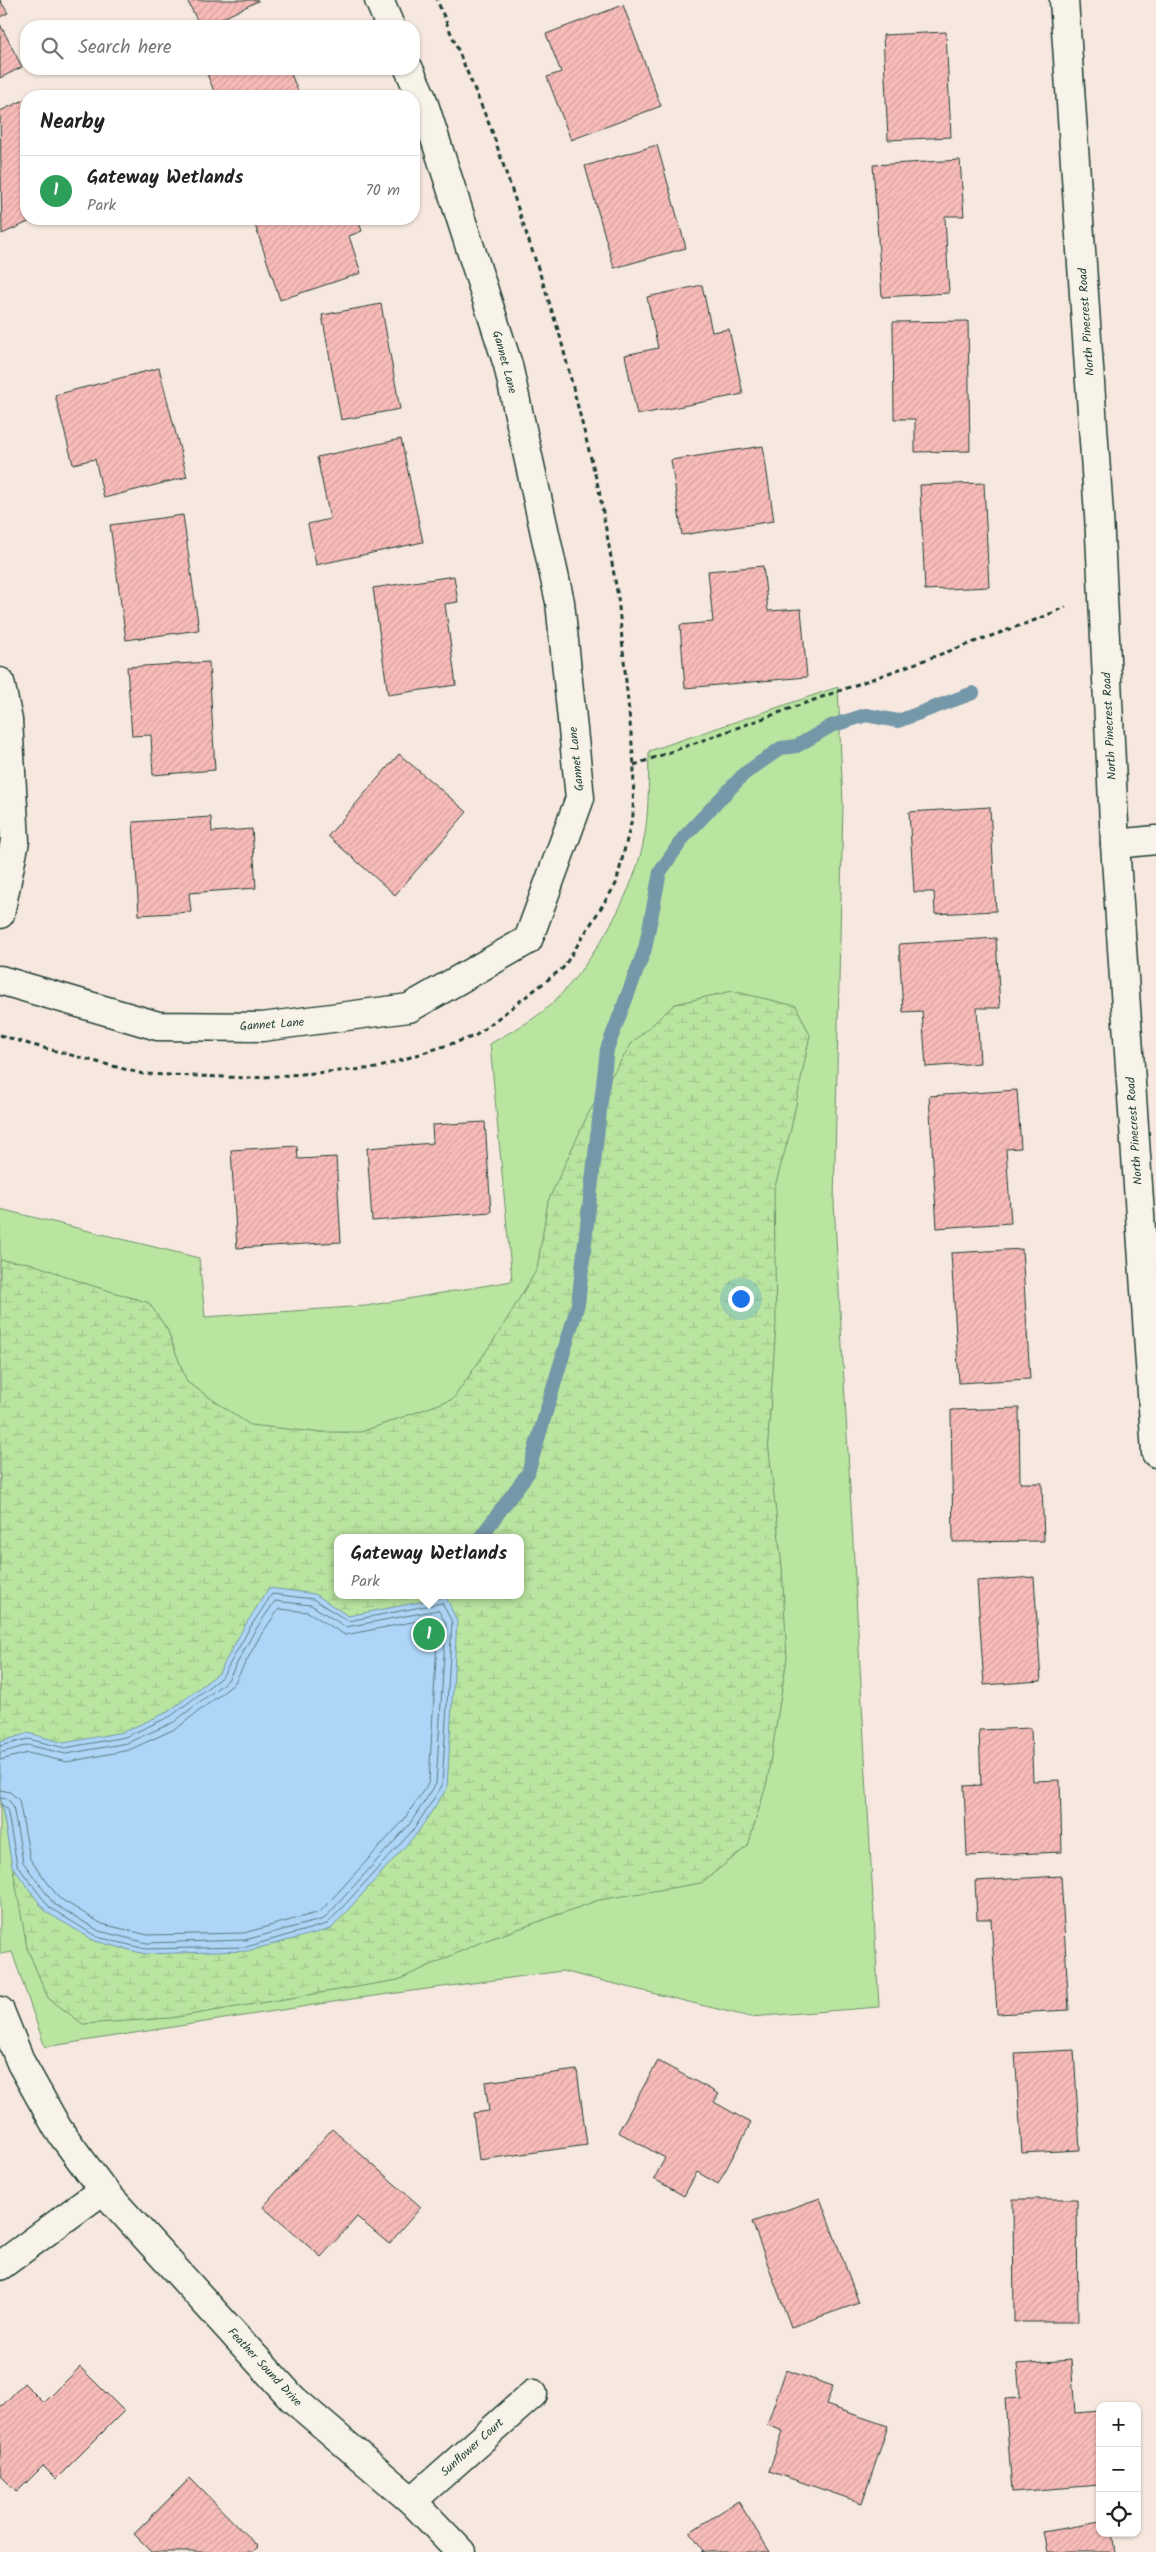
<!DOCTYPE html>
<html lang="en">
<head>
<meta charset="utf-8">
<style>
	body { margin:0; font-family:Kalam,sans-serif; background:#f6f6f6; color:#222 }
	.controls { position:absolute; right:15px; bottom:15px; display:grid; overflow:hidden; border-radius:10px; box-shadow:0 1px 4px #0004 }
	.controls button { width:45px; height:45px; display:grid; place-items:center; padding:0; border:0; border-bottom:1px solid #e0e0e0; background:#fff; color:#222; font:25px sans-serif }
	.you { position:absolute; left:740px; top:1298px; width:18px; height:18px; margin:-12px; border:4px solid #fff; border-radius:50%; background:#1a73e8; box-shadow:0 0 0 8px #1a73e833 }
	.badge { display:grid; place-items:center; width:32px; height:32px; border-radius:50%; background:#ea580c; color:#fff; font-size:16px; font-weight:700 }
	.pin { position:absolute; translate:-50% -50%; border:2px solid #fff; box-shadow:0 1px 5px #0006 }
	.popup { position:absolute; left:334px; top:1534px; width:190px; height:65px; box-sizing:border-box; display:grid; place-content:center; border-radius:10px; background:#fff; filter:drop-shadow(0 1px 4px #0005); font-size:16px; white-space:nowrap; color:#767676 }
	.popup b { font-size:19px; color:#222 }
	.popup::after { content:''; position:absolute; left:50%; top:100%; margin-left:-10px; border:10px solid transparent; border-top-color:#fff }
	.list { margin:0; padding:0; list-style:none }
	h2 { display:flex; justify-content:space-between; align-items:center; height:65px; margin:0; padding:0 20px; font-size:21px }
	h2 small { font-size:16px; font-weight:400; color:#767676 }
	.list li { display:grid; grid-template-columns:32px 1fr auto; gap:15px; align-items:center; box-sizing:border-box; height:70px; padding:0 20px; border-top:1px solid #e0e0e0 }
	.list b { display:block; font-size:19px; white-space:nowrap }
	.list p { margin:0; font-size:16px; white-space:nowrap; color:#767676 }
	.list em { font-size:16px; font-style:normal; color:#767676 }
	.icon { flex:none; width:28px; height:28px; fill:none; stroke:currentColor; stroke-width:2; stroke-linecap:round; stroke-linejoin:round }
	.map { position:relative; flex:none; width:1156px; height:2552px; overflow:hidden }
	.search { position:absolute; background:#fff; box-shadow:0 1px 4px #0004; left:20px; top:20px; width:400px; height:55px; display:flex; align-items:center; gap:12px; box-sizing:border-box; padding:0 18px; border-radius:20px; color:#767676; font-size:19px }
	.panel { position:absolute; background:#fff; box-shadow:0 1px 4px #0004; left:20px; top:90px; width:400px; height:135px; border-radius:20px }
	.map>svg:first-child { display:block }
	.green { fill:#bae5a1; stroke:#6c916a; fill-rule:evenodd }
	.wetland { fill:url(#wetland-marsh); stroke:#6c916a; fill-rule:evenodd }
	.water { fill:#add5f7; stroke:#7498a9 }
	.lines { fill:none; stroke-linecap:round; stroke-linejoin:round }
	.shore { stroke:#587a82; stroke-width:1 }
	.stream { stroke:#7498a9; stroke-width:14 }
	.building { fill:url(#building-hatch); stroke:#1f3d34 }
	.street-casing { stroke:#1f3d34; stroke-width:31 }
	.path { stroke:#1f3d34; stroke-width:3; stroke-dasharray:5 4; stroke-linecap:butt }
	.street { stroke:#f7f3e8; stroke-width:28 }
	.labels { text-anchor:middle; stroke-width:4.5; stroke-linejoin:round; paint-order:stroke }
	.street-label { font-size:12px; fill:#1f3d34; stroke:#f7f3e8 }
</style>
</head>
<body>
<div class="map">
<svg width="1156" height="2552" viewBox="0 0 1156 2552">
	<defs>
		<pattern id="wetland-marsh" width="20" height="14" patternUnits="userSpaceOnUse" patternTransform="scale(1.25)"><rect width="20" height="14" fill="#bae5a1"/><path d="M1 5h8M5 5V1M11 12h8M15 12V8" fill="none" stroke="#9fc58b"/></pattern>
		<pattern id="building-hatch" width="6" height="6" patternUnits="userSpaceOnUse" patternTransform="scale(1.25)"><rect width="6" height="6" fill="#f8bcb9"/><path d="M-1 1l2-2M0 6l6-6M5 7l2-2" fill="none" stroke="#d4a2a0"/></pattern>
	</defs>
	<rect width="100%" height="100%" fill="#f7e8df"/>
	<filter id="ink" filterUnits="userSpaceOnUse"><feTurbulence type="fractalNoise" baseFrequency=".02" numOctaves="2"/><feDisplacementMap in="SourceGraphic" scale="10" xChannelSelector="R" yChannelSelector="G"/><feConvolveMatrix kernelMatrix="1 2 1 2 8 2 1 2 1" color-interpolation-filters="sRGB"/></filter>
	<g filter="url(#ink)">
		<path class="green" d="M838,687l5,117 -9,398 45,805 -129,10 -188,-46 -210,28 -307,48 -33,-95 -12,2v-745l199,49 6,59 161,-11 146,-25 -22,-237c19,-12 42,-22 58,-37 37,-33 77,-99 91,-147 11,-35 9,-73 10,-109zM338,1538h182v57h-182z"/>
		<path class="wetland" d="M732,991l64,15 14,29 -19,94 -17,61 2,134 -8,117 14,126 5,91 -20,124 -19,64 -47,37 -102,17 -120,43 -81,37 -227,38 -88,6 -35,-26 -21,-50 -27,-153v-535l30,3 54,20 65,20 18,26 20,53 63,43 64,7h47l92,-33 45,-65 39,-65 11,-68 40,-87 44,-71 43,-39zM338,1538h182v57h-182z"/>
		<path class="water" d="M269,1588l46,6 33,22 98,-19 11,24 -10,167 -29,44 -87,97 -84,22 -102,3 -50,-13 -49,-29 -34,-46 -12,-71v-53l28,-9 36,10 59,-11 45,-20 51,-39 25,-46z"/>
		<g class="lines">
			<g class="shore">
				<path d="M0,1746l28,-7 37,9 60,-11 46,-21 52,-40 26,-47 23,-35 41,5 35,22 94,-18 10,19 -10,164 -28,43 -87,95 -81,23 -100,2 -49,-12 -47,-29 -33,-43 -10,-57 -7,-4"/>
				<path d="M0,1753l28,-8 38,9 61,-11 47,-21 54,-42 26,-48 21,-31 36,4 35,22 92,-17 8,13 -10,161 -27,41 -85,94 -79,21 -98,3 -48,-12 -45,-27 -31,-42 -10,-56 -5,-7 -8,-1"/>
				<path d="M0,1760l28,-7 39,9 62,-12 48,-22 57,-44 26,-48 19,-27 29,3 37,23 88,-17 5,6 -9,158 -26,39 -83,91 -76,21 -96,2 -46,-11 -43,-26 -29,-39 -11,-59 -9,-8 -10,-2"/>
			</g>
			<path class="stream" d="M480,1538l48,-65 50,-169 29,-255 38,-100 15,-77 24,-35 60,-63 37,-26 16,-2 34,-20 35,-11 32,6 75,-28"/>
		</g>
		<g class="building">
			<path d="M0,0l8,13 -8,4z"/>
			<path d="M187,0h71v1l-51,25h-7z"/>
			<path d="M623,5l38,101 -90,34 -24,-63 14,-5 -15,-38z"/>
			<path d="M0,24l22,43 -22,11z"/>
			<path d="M946,32l5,105 -63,3 -5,-105z"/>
			<path d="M205,69h84l11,27h-84z"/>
			<path d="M26,99v120h9l-33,15 -2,-123z"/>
			<path d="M657,145l29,103 -72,20 -29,-102z"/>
			<path d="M960,160l4,56h-19l4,77 -67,4 -9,-132z"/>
			<path d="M253,219h105l4,12 -13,5 12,37 -81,27z"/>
			<path d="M702,285l10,47 17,-3 14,65 -106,21 -12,-60 33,-7 -11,-51z"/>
			<path d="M381,304l19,105 -59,11 -19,-105z"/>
			<path d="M968,321l2,130 -55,1v-33h-21l-1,-97z"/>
			<path d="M159,368l28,109 -83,21 -9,-39 -22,5 -18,-69z"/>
			<path d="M401,439l22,103 -107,23 -8,-41 22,-5 -13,-62z"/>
			<path d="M763,446l11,75 -92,14 -11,-75z"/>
			<path d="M984,483l5,104 -64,3 -5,-105z"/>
			<path d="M183,515l16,115 -73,10 -16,-115z"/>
			<path d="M763,566l5,45 33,-2 6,68 -122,11 -5,-63 33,-3 -5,-51z"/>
			<path d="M454,576l4,26 -13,2 11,81 -68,10 -15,-107z"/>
			<path d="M209,662l6,108 -62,5 -2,-40 -19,1 -5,-69z"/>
			<path d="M399,754l68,58 -72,83 -67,-59z"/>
			<path d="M990,807l6,104 -61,3 -1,-22h-20l-5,-80z"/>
			<path d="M211,817l1,15 40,-3 4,59 -67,5 2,19 -52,3 -6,-93z"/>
			<path d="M996,938l4,70h-23l3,55 -54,4 -4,-56 -19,1 -4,-68z"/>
			<path d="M1017,1090l4,58 -15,1 5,74 -74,5 -8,-132z"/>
			<path d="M485,1122l6,90 -119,9 -5,-73 66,-5 -1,-18z"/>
			<path d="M297,1146l1,13 38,-2 5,85 -104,6 -6,-98z"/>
			<path d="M1022,1249l8,130 -71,4 -8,-130z"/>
			<path d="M1019,1408l1,75h22l2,58 -91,1 -2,-132z"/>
			<path d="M1034,1577l7,104 -57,4 -7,-104z"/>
			<path d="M1031,1728l2,53 27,-1 2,72 -95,4 -3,-70 17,-1 -2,-55z"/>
			<path d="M1061,1876l8,134 -72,4 -6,-95h-14l-2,-38z"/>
			<path d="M1074,2050l6,100 -58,3 -7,-100z"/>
			<path d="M658,2061l61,33 -5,8 37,21 -33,61 -21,-12 -13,24 -30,-17 11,-21 -47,-26z"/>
			<path d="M577,2070l10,75 -108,15 -6,-47 16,-2 -4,-29z"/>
			<path d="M332,2129l89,78 -32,37 -32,-27 -36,40 -58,-50z"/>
			<path d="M820,2198l39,105 -68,24 -39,-105z"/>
			<path d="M1013,2199h64l1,123h-64z"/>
			<path d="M1071,2360l4,53 25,-2v74l-88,7 -7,-93 15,-1 -3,-34z"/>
			<path d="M80,2367l44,44 -68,68 -13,-13 -26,26 -17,-17v-67l24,-25 20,20z"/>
			<path d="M786,2370l47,16 -7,19 62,21 -26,77 -93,-32 14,-40 -16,-6z"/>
			<path d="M190,2478l68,69 -6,5h-100l-18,-18z"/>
			<path d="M738,2501l32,51h-69l2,-1 -13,-19z"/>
			<path d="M1100,2522v11h12l3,19h-68l-4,-20z"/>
		</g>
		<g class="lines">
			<g class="street-casing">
				<g id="street">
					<path d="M379,0l11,26"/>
					<path d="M1064,0l35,515 16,329 41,609"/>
					<path d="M0,682l8,38 7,121 -15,73"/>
					<path d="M1115,844l41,-4"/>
					<path d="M0,980l158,46 104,1 147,-19 119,-68 52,-142 -20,-196 -52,-237 -86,-267 -13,-29"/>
					<path d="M0,2011l21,52 37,66 45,61 190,209 119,102 49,51"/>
					<path d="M0,2266l103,-76"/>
					<path d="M412,2501l121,-107"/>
				</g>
			</g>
			<g class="path">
				<path d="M634,765l404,-146 28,-12"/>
				<path d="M0,1035l29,9 114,30 109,4 125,-10 98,-32 88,-68 53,-84 17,-69 1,-50 -16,-168 -19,-107 -39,-154 -19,-59 -49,-146 -55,-131"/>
			</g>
			<use href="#street" class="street"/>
		</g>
	</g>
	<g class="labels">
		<g class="street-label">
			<text transform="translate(1086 322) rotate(-94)" y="4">North Pinecrest Road</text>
			<text transform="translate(505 362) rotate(75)" y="4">Gannet Lane</text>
			<text transform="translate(1109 726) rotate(-93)" y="4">North Pinecrest Road</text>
			<text transform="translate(576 759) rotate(-96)" y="4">Gannet Lane</text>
			<text transform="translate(272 1024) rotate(-4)" y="4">Gannet Lane</text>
			<text transform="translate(1134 1131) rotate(-94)" y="4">North Pinecrest Road</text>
			<text transform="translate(265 2367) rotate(47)" y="4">Feather Sound Drive</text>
			<text transform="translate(472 2447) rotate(-42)" y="4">Sunflower Court</text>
		</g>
	</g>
</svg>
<div class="controls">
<button>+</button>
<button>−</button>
<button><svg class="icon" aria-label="locate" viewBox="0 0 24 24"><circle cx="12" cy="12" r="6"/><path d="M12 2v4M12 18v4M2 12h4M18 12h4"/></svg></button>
</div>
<div class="you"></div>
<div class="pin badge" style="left:429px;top:1634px;background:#2e9e5b">1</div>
<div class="popup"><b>Gateway Wetlands</b>Park</div>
<div class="search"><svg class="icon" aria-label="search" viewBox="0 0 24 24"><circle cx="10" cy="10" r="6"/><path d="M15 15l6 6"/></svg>Search here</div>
<section class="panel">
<h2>Nearby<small></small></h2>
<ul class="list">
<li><span class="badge" style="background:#2e9e5b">1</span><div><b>Gateway Wetlands</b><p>Park</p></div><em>70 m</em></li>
</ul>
</section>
</div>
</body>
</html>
